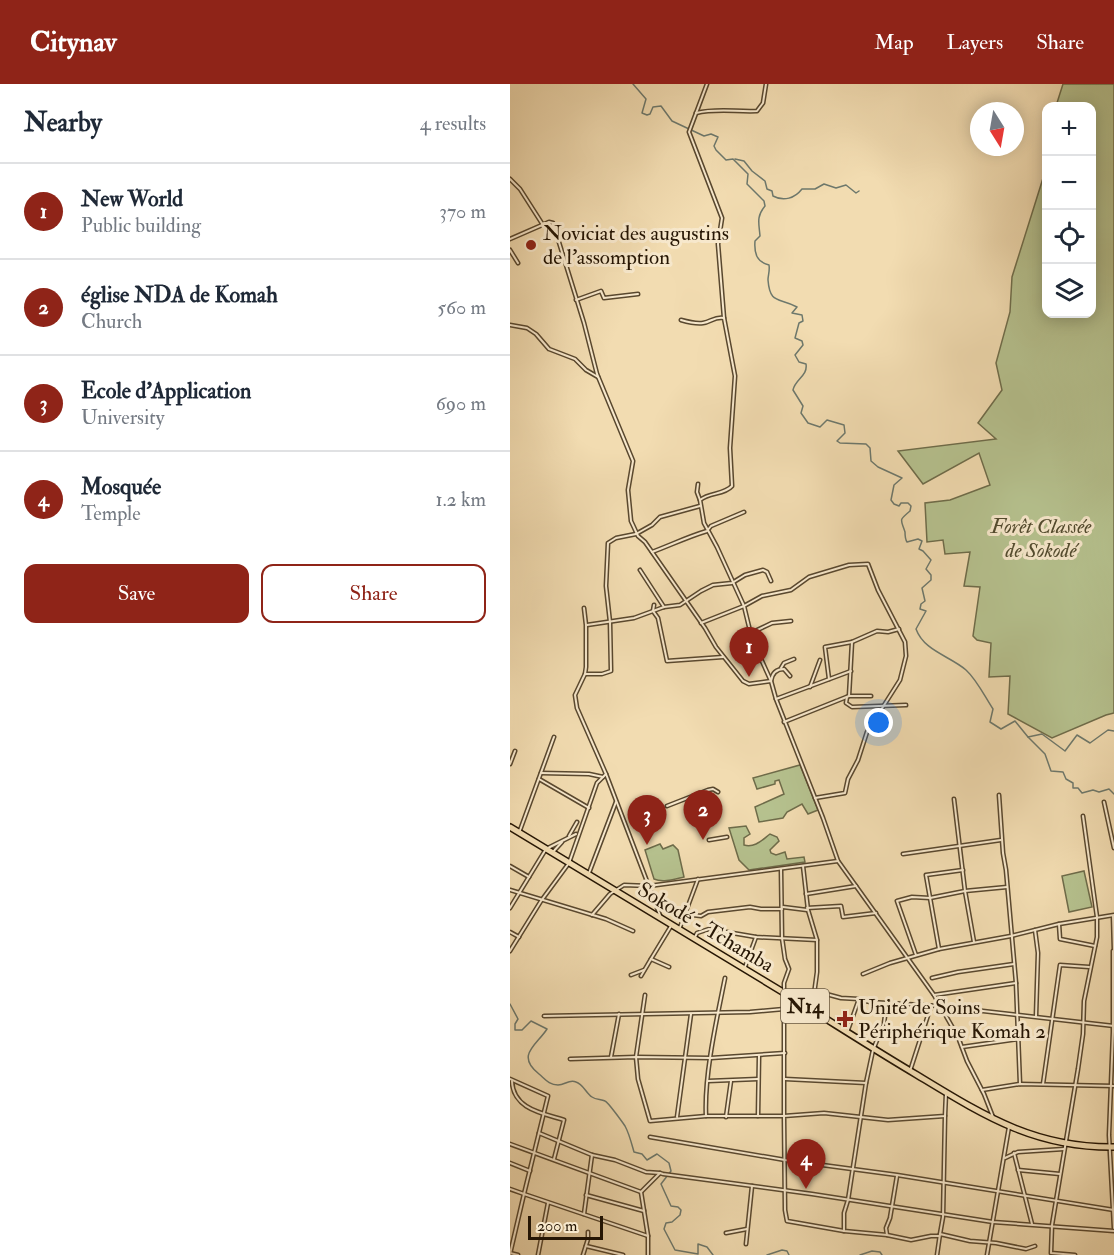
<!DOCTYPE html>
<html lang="en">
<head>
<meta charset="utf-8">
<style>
	body { margin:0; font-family:"IM FELL Double Pica",serif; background:#f2f2f3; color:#1f2937 }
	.controls { position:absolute; right:18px; top:18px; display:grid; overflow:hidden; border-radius:12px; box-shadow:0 3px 15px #0003 }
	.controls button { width:54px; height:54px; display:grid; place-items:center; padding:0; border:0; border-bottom:2px solid #e0e1e3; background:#fff; color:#1f2937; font:30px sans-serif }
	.compass { position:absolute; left:460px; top:18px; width:54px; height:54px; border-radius:50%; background:#fff; box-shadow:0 3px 15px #0003; rotate:169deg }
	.scale { position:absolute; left:18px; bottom:15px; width:75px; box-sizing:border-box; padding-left:6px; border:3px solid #261604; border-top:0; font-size:16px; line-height:21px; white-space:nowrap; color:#261604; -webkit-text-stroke:4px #f7e8cc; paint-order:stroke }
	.you { position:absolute; left:369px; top:639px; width:21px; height:21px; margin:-15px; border:4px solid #fff; border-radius:50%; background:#1a73e8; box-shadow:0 0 0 9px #1a73e833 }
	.badge { display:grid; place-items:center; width:39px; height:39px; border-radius:50%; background:#8f2418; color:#fff; font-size:20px; font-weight:700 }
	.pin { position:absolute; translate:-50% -50px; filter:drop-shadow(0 2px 3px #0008) }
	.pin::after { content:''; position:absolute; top:32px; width:21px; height:18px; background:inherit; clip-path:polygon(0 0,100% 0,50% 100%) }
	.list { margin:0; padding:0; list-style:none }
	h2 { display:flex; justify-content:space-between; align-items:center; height:78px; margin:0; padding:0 24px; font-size:26px }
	h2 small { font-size:20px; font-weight:400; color:#747a83 }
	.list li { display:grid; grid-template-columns:39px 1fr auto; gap:18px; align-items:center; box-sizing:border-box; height:96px; padding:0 24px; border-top:2px solid #e0e1e3 }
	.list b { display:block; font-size:22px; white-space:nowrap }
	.list p { margin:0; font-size:20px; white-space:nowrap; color:#747a83 }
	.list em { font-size:20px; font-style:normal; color:#747a83 }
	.actions { display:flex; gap:12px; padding:18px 24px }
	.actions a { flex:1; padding:14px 0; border:2px solid #8f2418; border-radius:12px; text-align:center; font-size:21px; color:#8f2418 }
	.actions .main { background:#8f2418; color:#fff }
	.icon { flex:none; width:33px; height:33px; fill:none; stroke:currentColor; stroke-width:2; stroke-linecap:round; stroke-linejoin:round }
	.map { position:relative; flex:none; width:604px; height:1171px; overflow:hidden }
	header { display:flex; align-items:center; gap:36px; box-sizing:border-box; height:84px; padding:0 30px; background:#8f2418; color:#fff }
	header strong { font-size:28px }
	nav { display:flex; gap:33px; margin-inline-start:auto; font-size:21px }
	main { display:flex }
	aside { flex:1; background:#fff }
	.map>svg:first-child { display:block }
	.green { fill:#b6c28f; stroke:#6e6c4a; stroke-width:1.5 }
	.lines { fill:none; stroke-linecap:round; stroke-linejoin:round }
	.stream { stroke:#6d786c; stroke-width:1.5 }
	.minor-casing { stroke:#59482f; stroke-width:5 }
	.primary-casing { stroke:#261604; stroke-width:8 }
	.minor { stroke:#f7e8cc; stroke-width:2 }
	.primary { stroke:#f2dcb1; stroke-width:5 }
	.poi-dot { fill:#8f2418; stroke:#f7e8cc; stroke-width:2 }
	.labels { text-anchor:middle; stroke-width:6; stroke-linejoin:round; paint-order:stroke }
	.shield { fill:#f7e8cc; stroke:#655540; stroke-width:1.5 }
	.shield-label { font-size:20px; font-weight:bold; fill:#261604 }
	.poi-label { font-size:21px; fill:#261604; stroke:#f7e8cc; text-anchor:start }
	.park-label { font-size:21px; font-style:italic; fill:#514a2e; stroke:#f7e8cc }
	.street-label { font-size:21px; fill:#261604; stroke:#f7e8cc }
</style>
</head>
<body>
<header>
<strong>Citynav</strong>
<nav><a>Map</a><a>Layers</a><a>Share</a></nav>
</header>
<main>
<aside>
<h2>Nearby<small>4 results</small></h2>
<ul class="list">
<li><span class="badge">1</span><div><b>New World</b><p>Public building</p></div><em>370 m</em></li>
<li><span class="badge">2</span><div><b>église NDA de Komah</b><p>Church</p></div><em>560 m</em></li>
<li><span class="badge">3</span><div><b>Ecole d'Application</b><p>University</p></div><em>690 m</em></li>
<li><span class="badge">4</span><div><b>Mosquée</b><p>Temple</p></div><em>1.2 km</em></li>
</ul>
<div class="actions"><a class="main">Save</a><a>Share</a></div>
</aside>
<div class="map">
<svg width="604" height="1171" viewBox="0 0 604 1171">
	<rect width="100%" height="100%" fill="#f2dcb1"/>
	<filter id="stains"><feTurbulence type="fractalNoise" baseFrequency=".00333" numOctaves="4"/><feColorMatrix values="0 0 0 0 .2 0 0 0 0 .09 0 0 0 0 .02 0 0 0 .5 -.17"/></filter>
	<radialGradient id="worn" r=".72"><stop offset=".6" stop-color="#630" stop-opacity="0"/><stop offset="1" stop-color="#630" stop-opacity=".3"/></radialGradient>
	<g class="green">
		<path d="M553,0h51v629l-8,2 -54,23 -44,-24 2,-38 -21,1 2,-34 -14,-3 -4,-4 7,-49 -16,-1 6,-34 -25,2 -2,-14 -16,2 -2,-39 25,-3 40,-15 -11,-32 -56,31 -25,-33 98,-12 -18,-16 24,-33 -6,-27 14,-51 2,-35 32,-102 2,-27v166h46v-208h-36z"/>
		<path d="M290,681l18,45 -10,4 -6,-10 -15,8 -4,6 -24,4 -4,-15 29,-13 -5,-14 -4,1v3l-18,5 -4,-11z"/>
		<path d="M236,742l4,8 -6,4v7c11,3 18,-5 26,-11l7,3 2,4 -9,9 1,3 5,2 9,-3 2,7 17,-2 1,5 -56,8 -10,-10 -10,-32z"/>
		<path d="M150,760l3,5 10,-4 5,5 6,27c-9,2 -21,6 -30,2l-9,-29z"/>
		<path d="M574,787l8,36 -23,5 -7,-36z"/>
	</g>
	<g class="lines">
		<g class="stream">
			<path d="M123,0l13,15 -4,14 5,2 3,-1 3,-7 8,-1 11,15 32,15 7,-2 7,3 -4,9 2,4 10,10 7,-1 15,15 -1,10 17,17 1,5c-9,11 -6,17 -5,30l-5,5c-1,13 2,21 14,24 1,6 -1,10 -1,15 2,25 11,17 29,27l-5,6 10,2 1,6 -4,2 -4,15 7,3 1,4 -8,10 4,7 7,2c2,12 -11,15 -13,26l10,16 -2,7 7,10 12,4 7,-7 17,5 1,8 -8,8 3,2 26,1 4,4 1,13 7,6 24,11 -8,7 -3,15 3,4 5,2 2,-3h7l3,3 -1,5c-12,10 -9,8 -5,21 0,3 0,7 2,10l11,-3 4,2 -3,8 4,2 8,9 -5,9 5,6v5l-9,8 3,13 -4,3 -1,5 6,2 -10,18c8,22 34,27 50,41 11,10 19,27 27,39l-3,13 11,7 14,-8 13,16 14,-3 23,17 12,-16 13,8 18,-13 6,1"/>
			<path d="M225,75l9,2 8,10 13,10 2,8 5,2 1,5c11,6 22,2 29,-7h13l9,-5 12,4 10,-3 10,8 3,-2"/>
			<path d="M518,653l17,17 6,17 12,1 3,7 7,4v5h5l4,5 11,-3 6,2 10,-3 5,5"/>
			<path d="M0,920l8,15 -3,5v6h7l9,-9 16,8c-10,16 -32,26 -8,45 6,5 10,11 19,11 7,0 11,-6 18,-3 7,2 10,11 16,15 4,3 9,2 13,4 3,1 18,22 20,25 4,7 7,19 9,26l8,2 5,6 10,-6 12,9 2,8 -10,13 10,22 7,1 3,3 -1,5 -8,7 -6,1 -2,6 11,21 23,4v-10l9,3 6,8"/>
			<path d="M257,1171l15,-5 5,1 2,4"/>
			<path d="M350,1171l12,-4 8,1 2,3"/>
		</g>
		<g class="minor-casing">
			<g id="minor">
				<path d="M197,0l-18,48 33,86 -4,26 6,74"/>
				<path d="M186,29c21,-5 40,-1 61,-2l6,-8 3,-19"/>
				<path d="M0,95l10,10 23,36"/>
				<path d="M0,155l39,-17 4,1 31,100 13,51 36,87 -5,29 3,31 7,15 7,6 60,86 11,19 27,34 6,3 22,-3c1,-7 5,-12 13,-12l6,7"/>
				<path d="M0,166l8,13"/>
				<path d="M66,216l25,-9 3,7 34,-4"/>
				<path d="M171,236c7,2 15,4 22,3 8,-1 12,-7 21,-5l11,58 -5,72 2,38c-8,9 -22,6 -32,14l4,23 13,24 27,59 8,33 19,42 5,18 47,119 15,43 96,134 24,42 9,24 17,33 9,23"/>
				<path d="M0,241l17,3 9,6 13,15 26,10 11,11 12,7"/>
				<path d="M188,400l-1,8 3,8"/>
				<path d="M142,468c19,-7 35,-15 55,-21l4,-5 33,-14"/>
				<path d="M130,486l24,37"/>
				<path d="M144,521l-1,6 5,7 9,43 56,-4"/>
				<path d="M74,524l2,17v42l-1,7 -10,21 2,13 29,66 55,144"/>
				<path d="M191,539l43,-17 18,-10 29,-6 18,-13 40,-12 19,-1 10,26 27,52 1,14 -6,24 -33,52 -9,28 -10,19 -3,14 -30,5"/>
				<path d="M77,541l47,-7 30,-11 16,-2 21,-14 12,-6 19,-2 13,-8 18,-5 4,2 4,9"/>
				<path d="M241,549l21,-10 19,-2"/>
				<path d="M271,584l3,-5 10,-4"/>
				<path d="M75,590h17l9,-3 -1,-49 -4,-36 2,-43 8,-5 20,-4 16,-9 8,-8 40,-11"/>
				<path d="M319,595l-4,-32 27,-5 25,-11 11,1 11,-3"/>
				<path d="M300,603l10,-27"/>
				<path d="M339,612h22"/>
				<path d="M337,613l-1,6 6,4 54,-2"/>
				<path d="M266,615l75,-28"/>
				<path d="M274,638l65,-26 3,-54"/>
				<path d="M0,680l5,-13"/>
				<path d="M31,689l48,1 14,3"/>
				<path d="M29,695l50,29"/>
				<path d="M189,709l9,17"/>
				<path d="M489,711l4,58 3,17 10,113 4,101"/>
				<path d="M444,715l11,92 9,51"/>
				<path d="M594,718l10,46"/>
				<path d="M157,722l41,-16 5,-1 5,3"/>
				<path d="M9,749l35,-96"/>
				<path d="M59,752l8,-14"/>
				<path d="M199,756l18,-3"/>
				<path d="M42,769l10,-11"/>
				<path d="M393,770l98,-14"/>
				<path d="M0,782l19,11"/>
				<path d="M293,782l5,44 9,30v32l-5,37"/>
				<path d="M79,789l27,-71"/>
				<path d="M0,806l96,29 27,12"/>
				<path d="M296,810l50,-8"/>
				<path d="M273,823l24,3"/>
				<path d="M0,824l36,-59 30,-15"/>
				<path d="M297,824l34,-2 2,11 33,-4"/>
				<path d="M174,830l17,2 7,-4 42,-5 11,2h21"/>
				<path d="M82,831l18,-21 14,-9 25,1 189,-25"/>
				<path d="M603,832l1,35"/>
				<path d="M549,840l1,15 35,7"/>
				<path d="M169,846l19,-51"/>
				<path d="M525,846l3,23 -2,63"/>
				<path d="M0,848l9,5"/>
				<path d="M185,853l2,-4 12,-4 47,8 61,3"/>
				<path d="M429,865l-13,-74 37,-5"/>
				<path d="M0,867l31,-50 28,-38 28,-80 9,-9"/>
				<path d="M603,867v81l-4,103 5,93"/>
				<path d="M406,871l-19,-54 15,-4 18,1 35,-7 42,-4"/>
				<path d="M159,883l-18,-8 20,-33"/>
				<path d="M235,883l11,-30"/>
				<path d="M353,890l27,-11 49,-14 72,-13 48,-12 55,-9"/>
				<path d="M121,891l13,-5"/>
				<path d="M131,892l10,-17"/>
				<path d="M422,894l26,-6 56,-8"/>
				<path d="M305,907l26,7 18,1 11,3 69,4 175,20"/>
				<path d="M135,911l-9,62 2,22 12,42 56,-5h78v-133l5,-14 -4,-10 -3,-21 -1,-69"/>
				<path d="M424,911l82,-12"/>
				<path d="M34,932l206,-4 34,-3"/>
				<path d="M338,946l11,-31"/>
				<path d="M452,963l56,-8"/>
				<path d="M101,973l8,-43"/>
				<path d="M60,975l66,-2 75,1 74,-5"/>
				<path d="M400,987l21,-65"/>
				<path d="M0,995l38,17 -24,98 -14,-5"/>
				<path d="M275,995l81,4"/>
				<path d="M2,997c1,28 30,32 52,39l-10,39"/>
				<path d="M198,997l50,-2"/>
				<path d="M533,1000l17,-119 29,2"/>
				<path d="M472,1006l38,-6 94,2"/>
				<path d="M196,1032c-2,-41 11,-98 19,-138"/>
				<path d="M248,1032l1,-60"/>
				<path d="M167,1033l14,-103"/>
				<path d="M216,1033l5,-36"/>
				<path d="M29,1049l53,22 23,5 31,12 14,1"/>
				<path d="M140,1053l135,23 112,15 217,35"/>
				<path d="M0,1060l131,48"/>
				<path d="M504,1069l18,71"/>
				<path d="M495,1074l13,-6 46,-3"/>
				<path d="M0,1079l20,8"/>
				<path d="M508,1086l42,4"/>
				<path d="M131,1108l19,-19 3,1 149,20 181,28 121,9"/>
				<path d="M131,1108l7,44v19"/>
				<path d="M76,1111l58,16"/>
				<path d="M74,1130l8,-59"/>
				<path d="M334,1147v-18l4,-13 18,-117 7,-33 11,-27 3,-21"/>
				<path d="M216,1149l21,-4"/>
				<path d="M430,1150l3,-17 2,-101"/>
				<path d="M377,1151l-1,-7 4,-10 7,-42"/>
				<path d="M429,1152h-8l-20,4 -24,-5 -43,-4 -57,-10 -2,-11 -1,-94 40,-3 64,7 57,-4 1,-23"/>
				<path d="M236,1160l6,-58"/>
				<path d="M76,1162l37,9"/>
				<path d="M0,1169l8,2"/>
				<path d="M0,1170l14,-60 124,42"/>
				<path d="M28,1171l10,-52"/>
				<path d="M73,1171l5,-16v-7"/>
				<path d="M427,1171l3,-21 30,7 26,2 30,6 9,-3"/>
				<path d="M477,1171l22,-128"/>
				<path d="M565,1171l-24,-2 1,-28 26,-156 5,-35 1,-33 13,-64v-20l-14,-101"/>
			</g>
		</g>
		<g class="primary-casing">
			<path id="primary" d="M0,743c92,56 184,112 276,167 44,27 87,55 131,81 66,40 117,73 197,72"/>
		</g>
		<use href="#minor" class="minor"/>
		<use href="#primary" class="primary"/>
	</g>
	<g class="poi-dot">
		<circle cx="21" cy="161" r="6"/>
		<path d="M332 926h6v6h6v6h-6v6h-6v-6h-6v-6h6z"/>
	</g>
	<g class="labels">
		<rect class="shield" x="271" y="905" width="48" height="34" rx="4.5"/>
		<g class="shield-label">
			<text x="295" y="929">N14</text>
		</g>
		<g class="poi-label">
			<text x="33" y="156">Noviciat des augustins<tspan x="33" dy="24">de l'assomption</tspan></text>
			<text x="348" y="930">Unité de Soins<tspan x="348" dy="24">Périphérique Komah 2</tspan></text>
		</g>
		<g class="park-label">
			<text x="531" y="449">Forêt Classée<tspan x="531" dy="24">de Sokodé</tspan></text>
		</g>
		<g class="street-label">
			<text transform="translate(196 843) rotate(31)" y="7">Sokodé - Tchamba</text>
		</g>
	</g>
	<rect width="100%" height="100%" filter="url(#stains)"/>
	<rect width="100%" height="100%" fill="url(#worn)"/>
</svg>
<div class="controls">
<button>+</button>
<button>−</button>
<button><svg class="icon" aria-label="locate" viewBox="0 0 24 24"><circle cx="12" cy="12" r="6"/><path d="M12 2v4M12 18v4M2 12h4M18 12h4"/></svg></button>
<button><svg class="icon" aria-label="layers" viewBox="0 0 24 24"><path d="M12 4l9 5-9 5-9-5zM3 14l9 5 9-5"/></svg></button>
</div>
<svg class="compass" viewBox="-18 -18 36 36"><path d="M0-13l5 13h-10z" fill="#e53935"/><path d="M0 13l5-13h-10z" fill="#747a83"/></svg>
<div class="scale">200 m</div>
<div class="you"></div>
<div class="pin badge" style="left:239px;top:593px">1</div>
<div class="pin badge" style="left:193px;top:756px">2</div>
<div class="pin badge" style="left:137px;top:761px">3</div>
<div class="pin badge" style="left:296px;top:1105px">4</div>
</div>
</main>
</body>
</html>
